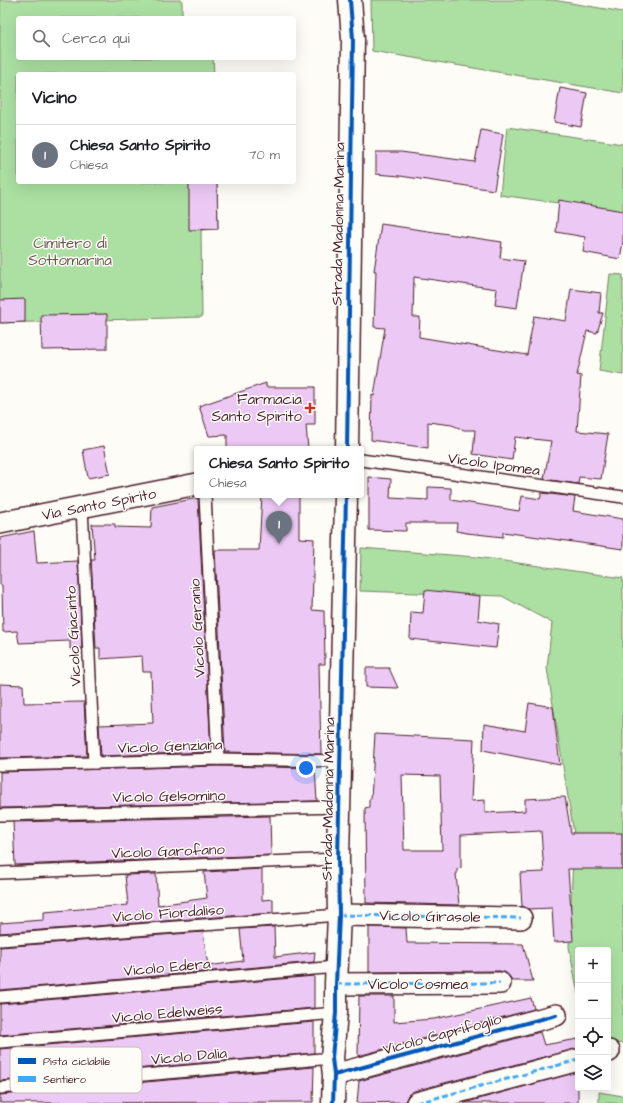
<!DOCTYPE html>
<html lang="it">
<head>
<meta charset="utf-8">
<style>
	body { margin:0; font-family:"Architects Daughter",sans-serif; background:#f2f2f2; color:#202124 }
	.controls { position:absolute; right:12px; bottom:12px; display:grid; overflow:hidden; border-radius:4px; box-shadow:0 4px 16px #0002 }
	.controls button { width:36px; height:36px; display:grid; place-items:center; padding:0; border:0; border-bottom:1px solid #e0e0e0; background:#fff; color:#202124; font:20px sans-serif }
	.you { position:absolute; left:306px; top:768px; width:14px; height:14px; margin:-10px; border:3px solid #fff; border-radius:50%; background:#1a73e8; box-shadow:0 0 0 6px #1a73e833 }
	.badge { display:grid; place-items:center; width:26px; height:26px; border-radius:50%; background:#b45309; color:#fff; font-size:13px; font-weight:700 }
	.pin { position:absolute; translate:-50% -33px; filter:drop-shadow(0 1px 2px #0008) }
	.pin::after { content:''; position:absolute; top:21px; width:14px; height:12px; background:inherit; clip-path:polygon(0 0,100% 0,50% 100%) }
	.popup { position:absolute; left:194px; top:446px; width:170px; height:52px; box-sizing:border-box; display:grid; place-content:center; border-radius:4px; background:#fff; filter:drop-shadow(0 1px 3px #0005); font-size:13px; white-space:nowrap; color:#757577 }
	.popup b { font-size:15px; color:#202124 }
	.popup::after { content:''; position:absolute; left:50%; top:100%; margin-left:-8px; border:8px solid transparent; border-top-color:#fff }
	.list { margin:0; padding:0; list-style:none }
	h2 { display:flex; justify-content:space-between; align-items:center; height:52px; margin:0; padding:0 16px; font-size:17px }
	h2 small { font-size:13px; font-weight:400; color:#757577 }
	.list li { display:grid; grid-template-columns:26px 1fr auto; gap:12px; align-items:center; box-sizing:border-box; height:60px; padding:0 16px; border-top:1px solid #e0e0e0 }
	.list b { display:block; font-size:15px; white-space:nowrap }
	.list p { margin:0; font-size:13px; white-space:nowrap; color:#757577 }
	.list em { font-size:13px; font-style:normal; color:#757577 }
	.icon { flex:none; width:22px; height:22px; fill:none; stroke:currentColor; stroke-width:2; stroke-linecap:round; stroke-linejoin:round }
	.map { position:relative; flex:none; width:623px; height:1103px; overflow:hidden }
	.search { position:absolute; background:#fff; box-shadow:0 4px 16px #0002; left:16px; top:16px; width:280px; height:44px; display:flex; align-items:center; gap:10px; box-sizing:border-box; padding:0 14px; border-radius:4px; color:#757577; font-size:15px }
	.panel { position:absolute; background:#fff; box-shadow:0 4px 16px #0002; left:16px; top:72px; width:280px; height:112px; border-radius:4px }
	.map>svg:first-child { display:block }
	.green { fill:#abe0a2; stroke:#7a8066 }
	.building { fill:#ecc9f5; stroke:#4a1f2b; fill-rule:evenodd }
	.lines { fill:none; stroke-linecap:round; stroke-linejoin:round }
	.service-casing { stroke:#4a1f2b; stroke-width:14 }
	.minor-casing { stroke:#4a1f2b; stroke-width:24 }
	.tertiary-casing { stroke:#4a1f2b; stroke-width:25 }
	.service { stroke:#fdfcf7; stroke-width:11 }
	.minor { stroke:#fdfcf7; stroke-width:21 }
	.tertiary { stroke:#fdfcf7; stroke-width:22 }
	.quiet { stroke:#3fa9f5; stroke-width:3; stroke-dasharray:6 3; stroke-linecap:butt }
	.cycleway-casing { stroke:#fdfcf7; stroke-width:6 }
	.cycleway { stroke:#0057b8; stroke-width:4 }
	.poi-dot { fill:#c8321e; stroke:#fdfcf7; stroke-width:1.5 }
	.labels { text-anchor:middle; stroke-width:3; stroke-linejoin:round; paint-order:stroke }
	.street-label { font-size:15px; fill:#4a1f2b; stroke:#fdfcf7 }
	.park-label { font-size:15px; fill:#67594f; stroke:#fdfcf7 }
	.poi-label { font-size:15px; fill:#4a1f2b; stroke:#fdfcf7; text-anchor:end }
	.key { fill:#fdfcf7; stroke:#c7baba; stroke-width:1 }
	.key-label { font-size:11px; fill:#4a1f2b }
</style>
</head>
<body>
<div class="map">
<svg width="623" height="1103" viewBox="0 0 623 1103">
	<rect width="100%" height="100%" fill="#fdfcf7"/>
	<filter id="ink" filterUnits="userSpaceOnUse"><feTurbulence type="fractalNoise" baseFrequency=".025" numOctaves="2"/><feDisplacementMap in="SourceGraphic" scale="8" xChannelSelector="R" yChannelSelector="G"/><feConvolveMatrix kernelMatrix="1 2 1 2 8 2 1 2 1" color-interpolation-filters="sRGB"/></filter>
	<g filter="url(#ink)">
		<g class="green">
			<path d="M0,0h182v18h-164v40h195l1,16h-196v108h199l1,47 -17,1 1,87 -202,6z"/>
			<path d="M371,0h182l70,12v81l-251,-42z"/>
			<path d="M507,127l116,17v68l-123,-17z"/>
			<path d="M610,274l13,1v100l-24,-4z"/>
			<path d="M361,548l115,9 147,21v465l-15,2v-95h-30v44l-9,-47 5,-113 -27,-166 5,-45 -50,-27 -142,-5z"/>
			<path d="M599,1092l24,4v7h-24z"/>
		</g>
		<g class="building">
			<path d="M560,88l27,5 -6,34 -27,-5z"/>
			<path d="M481,130l22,4 -9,56 -94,-14 -24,-2v-22h25l74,10z"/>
			<path d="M189,182h28l1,47 -29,1z"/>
			<path d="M559,200l64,11v31l-3,17 -37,-7 2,-15 -29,-5z"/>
			<path d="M381,224l121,18 -2,16 24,3 -7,47 -22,-3 2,-16 -83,-12 -1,40h7l-1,20 108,18 7,-39 32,5 5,-32 30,4 -2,20h4l-6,20 -10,-2 -10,44 4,1 -4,55 31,3 -7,45 -22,-2 -1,7 -34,-5 7,-38 -36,-4 -3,23 -39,-6 2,-24h-11l-12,-5 -24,-3v26l-57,-8 1,-45 2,1 11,-68 -11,-1 2,-56h-2z"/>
			<path d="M25,299v23l-25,1v-23z"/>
			<path d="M107,314v35l-65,1 -1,-35z"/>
			<path d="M266,383v4h49v38h-9l2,24h-81v-14l-18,1 -10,-30z"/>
			<path d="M104,446l6,28 -22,4 -5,-28z"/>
			<path d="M369,477l22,2 -1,19 38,2v-13l23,1v12l68,11 3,-15 18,3 2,-6 33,4 -2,14 50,8v30l-120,-17v5l-36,-4 -11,-2 1,-8h-51v8l-37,-1z"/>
			<path d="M262,495h37v43l15,1 -2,71 12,1 1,53h-6l2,90 -96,-2 -10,-202h44z"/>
			<path d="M198,498l13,254 -110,4 -2,-31 54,-2 -2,-51h-8l-1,-16 -42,3v-11h-4l-5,-88h4l-3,-36h23v3l36,1 1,-21z"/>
			<path d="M34,531l3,32 41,-2 4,87 -12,1v-8l-51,2 -2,-12 -14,1 -1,-47h-2v-47z"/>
			<path d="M425,590l55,6 -2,24 21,4 -3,24 -86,-9 1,-27 12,1z"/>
			<path d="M366,668h23l9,20 -32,-1z"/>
			<path d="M0,684l23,1 1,18 60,-1 3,54 -87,2z"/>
			<path d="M529,703l24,4 7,58 -77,-15 1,-26 41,7z"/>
			<path d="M375,734l99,5 -3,62 14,-1v13l40,-2v-12l40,-2 6,36h51v36h-54l5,72 -19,1 -2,-34 -23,1 -7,-3 -2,-33 24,-1 -3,-41 -80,4v33l-4,1v5h-1l3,31 -93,-2 -1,-95 4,-1v-8h2zM402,775l38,1 2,74h-38z"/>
			<path d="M218,766l97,2 2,33 -317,7v-36z"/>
			<path d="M270,816l1,39 -256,10 -2,-43z"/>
			<path d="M262,869v31l11,-1v14l-273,20v-10l44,-3v-8l84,-7 -3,-30 31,-1 2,31 49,-7 -3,-26z"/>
			<path d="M274,927l1,30 40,-5 -1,10 -314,28v-43l203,-15 5,34 35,-5 -3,-32z"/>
			<path d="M369,927l37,1 1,15 116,1 10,37h-22l-1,-4 -4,-4 -6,-2 -131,1z"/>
			<path d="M314,976v32l-314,27v-31z"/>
			<path d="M359,996h35v26l40,-3 97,-21 3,11 -176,47z"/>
			<path d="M314,1022v31l-314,28v-32z"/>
			<path d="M540,1032l4,13 34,-6v9l-164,43 -6,4 -3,7 -48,1 2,-22z"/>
			<path d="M314,1067l-1,35 -313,1v-8z"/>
			<path d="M578,1072v31h-114z"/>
		</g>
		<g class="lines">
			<g class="service-casing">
				<g id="service">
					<path d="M361,460l262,37"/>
					<path d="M205,495l13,264"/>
					<path d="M82,507l12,256"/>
					<path d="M0,765l94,-2 124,-4 123,2"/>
					<path d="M0,815l339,-8"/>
					<path d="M0,873l338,-14"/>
					<path d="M0,940l339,-25"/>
					<path d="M0,997l336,-30"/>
					<path d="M0,1042l336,-29"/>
					<path d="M0,1088l332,-30"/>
				</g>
			</g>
			<g class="minor-casing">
				<g id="minor">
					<path d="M0,523l197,-39"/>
					<path d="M339,915l182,3"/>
					<path d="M336,984l164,-1"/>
					<path d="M608,1051h1"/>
					<path d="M334,1075l222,-60"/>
					<path d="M417,1103l161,-43"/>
				</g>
			</g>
			<g class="tertiary-casing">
				<g id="tertiary">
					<path d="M347,449l6,-410 -3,-39"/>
					<path d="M333,1103l1,-28 -2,-17 4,-45v-29l3,-69 -1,-56 8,-364"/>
				</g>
			</g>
			<use href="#service" class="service"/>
			<use href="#minor" class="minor"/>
			<use href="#tertiary" class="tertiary"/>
			<g class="quiet">
				<path d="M339,915l182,3"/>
				<path d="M336,984l164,-1"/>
				<path d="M608,1051h1"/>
				<path d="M417,1103l161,-43"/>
			</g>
			<g class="cycleway-casing">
				<g id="cycleway">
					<path d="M347,449l6,-410 -3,-39"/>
					<path d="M334,1075l222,-60"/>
					<path d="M333,1103l1,-28 -2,-17 4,-45v-29l3,-69 -1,-56 8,-364"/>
				</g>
			</g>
			<use href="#cycleway" class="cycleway"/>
		</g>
	</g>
	<path class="poi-dot" d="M308 402h4v4h4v4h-4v4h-4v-4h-4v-4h4z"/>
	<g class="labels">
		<g class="street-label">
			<text transform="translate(338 224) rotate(-89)" y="5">Strada Madonna Marina</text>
			<text transform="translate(494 464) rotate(8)" y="5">Vicolo Ipomea</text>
			<text transform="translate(99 504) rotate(-11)" y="5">Via Santo Spirito</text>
			<text transform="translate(197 628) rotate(-93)" y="5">Vicolo Geranio</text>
			<text transform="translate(73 636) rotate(-93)" y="5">Vicolo Giacinto</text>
			<text transform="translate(170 746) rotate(-2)" y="5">Vicolo Genziana</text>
			<text transform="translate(169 796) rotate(-1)" y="5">Vicolo Gelsomino</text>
			<text transform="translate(328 799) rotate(-89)" y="5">Strada Madonna Marina</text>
			<text transform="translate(168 851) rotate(-2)" y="5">Vicolo Garofano</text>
			<text transform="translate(168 913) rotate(-4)" y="5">Vicolo Fiordaliso</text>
			<text transform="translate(430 916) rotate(1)" y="5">Vicolo Girasole</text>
			<text transform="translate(167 967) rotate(-5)" y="5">Vicolo Edera</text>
			<text x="418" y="989">Vicolo Cosmea</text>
			<text transform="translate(167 1013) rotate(-5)" y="5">Vicolo Edelweiss</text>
			<text transform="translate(442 1034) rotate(-15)" y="5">Vicolo Caprifoglio</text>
			<text transform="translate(189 1056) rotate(-5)" y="5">Vicolo Dalia</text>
		</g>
		<g class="park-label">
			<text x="70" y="248">Cimitero di<tspan x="70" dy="17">Sottomarina</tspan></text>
		</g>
		<g class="poi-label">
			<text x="302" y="404">Farmacia<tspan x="302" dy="17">Santo Spirito</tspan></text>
		</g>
	</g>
	<rect x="10" y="1047" width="132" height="46" rx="6" class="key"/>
	<rect x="18" y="1058" width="18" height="6" fill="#0057b8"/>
	<rect x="18" y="1076" width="18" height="6" fill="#3fa9f5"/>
	<g class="key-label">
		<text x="43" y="1065">Pista ciclabile</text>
		<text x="43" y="1083">Sentiero</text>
	</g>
</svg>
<div class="controls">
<button>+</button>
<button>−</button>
<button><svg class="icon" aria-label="locate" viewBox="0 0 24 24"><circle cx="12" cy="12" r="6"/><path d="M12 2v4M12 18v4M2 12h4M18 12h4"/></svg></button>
<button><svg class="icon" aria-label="layers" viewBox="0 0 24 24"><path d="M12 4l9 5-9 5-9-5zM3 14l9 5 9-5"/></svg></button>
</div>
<div class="you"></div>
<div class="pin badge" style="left:279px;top:544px;background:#6b7280">1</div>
<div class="popup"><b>Chiesa Santo Spirito</b>Chiesa</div>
<div class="search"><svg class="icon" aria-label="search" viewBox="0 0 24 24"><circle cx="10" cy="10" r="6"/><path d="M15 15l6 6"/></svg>Cerca qui</div>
<section class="panel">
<h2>Vicino<small></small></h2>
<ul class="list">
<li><span class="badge" style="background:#6b7280">1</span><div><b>Chiesa Santo Spirito</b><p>Chiesa</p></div><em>70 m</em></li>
</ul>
</section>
</div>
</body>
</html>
